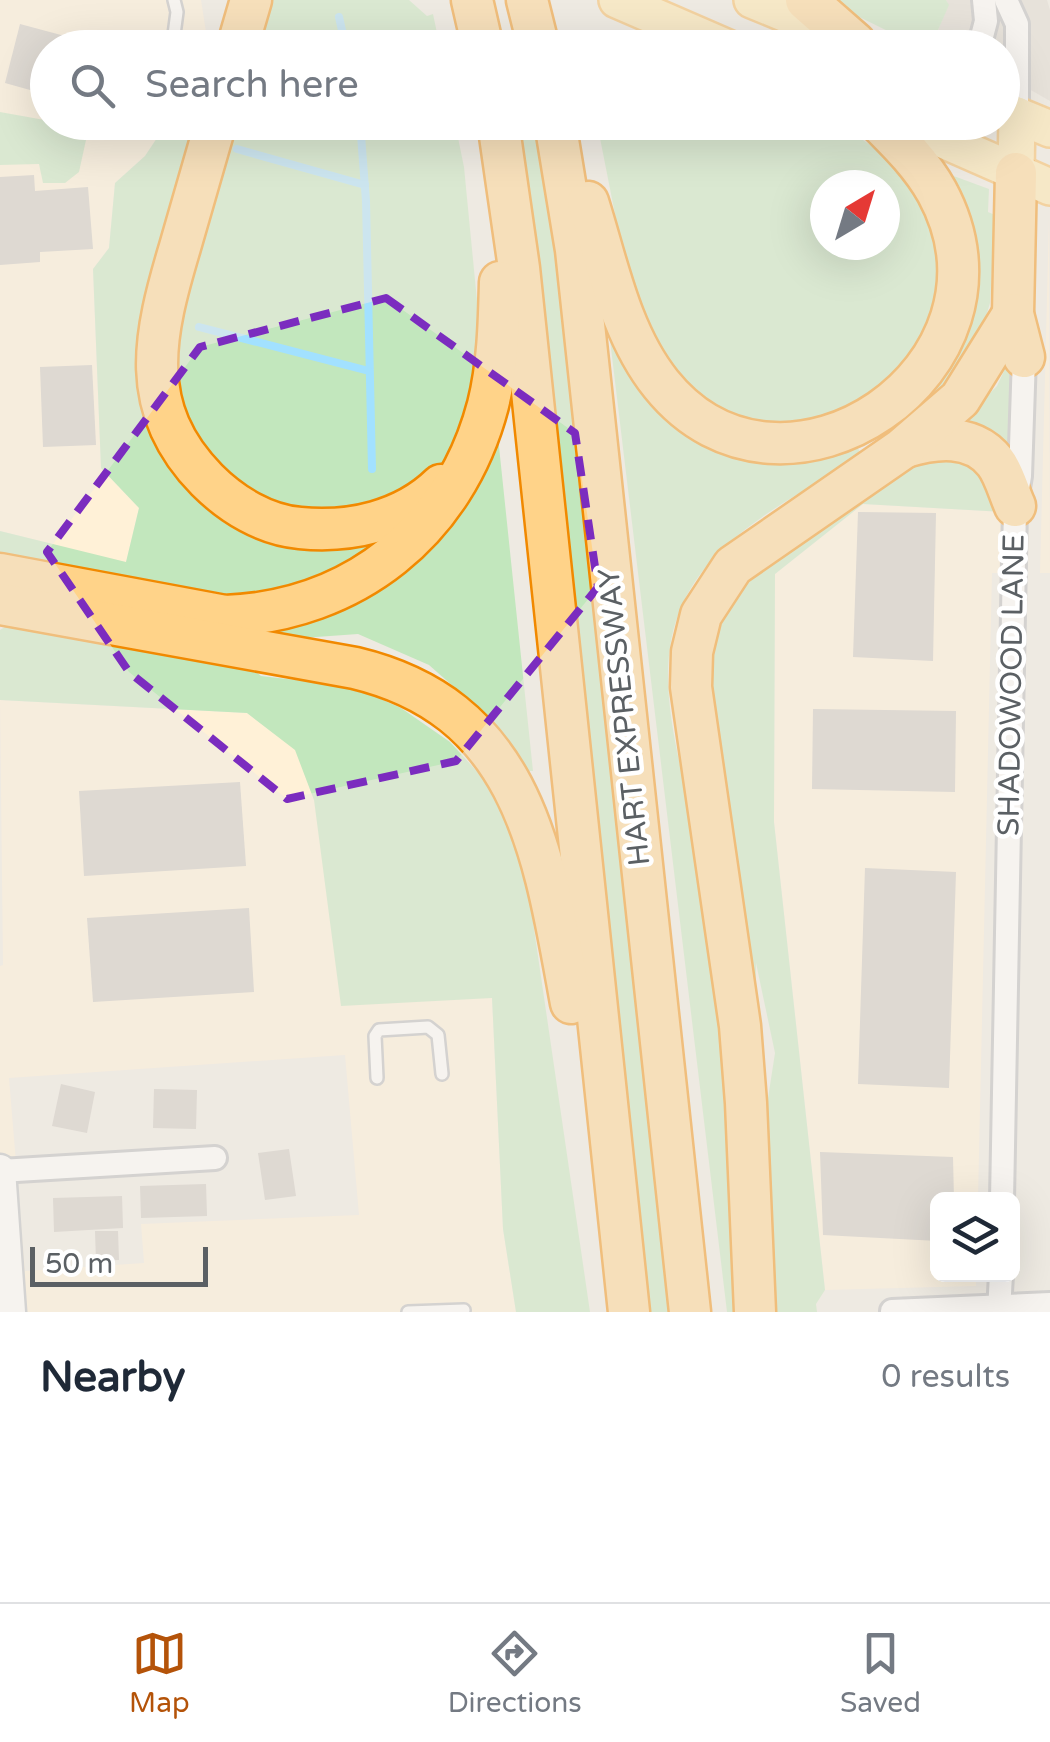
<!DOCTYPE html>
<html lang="en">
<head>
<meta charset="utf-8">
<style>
	body { margin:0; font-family:"Varela Round",sans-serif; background:#f6f6f7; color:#1f2937 }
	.controls { position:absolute; right:30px; bottom:30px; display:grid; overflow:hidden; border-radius:15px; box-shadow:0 10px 40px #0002 }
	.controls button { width:90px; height:90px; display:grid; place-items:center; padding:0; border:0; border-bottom:2px solid #e0e1e3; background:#fff; color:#1f2937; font:50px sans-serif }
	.compass { position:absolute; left:810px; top:170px; width:90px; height:90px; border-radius:50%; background:#fff; box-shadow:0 10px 40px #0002; rotate:38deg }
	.scale { position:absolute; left:30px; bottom:25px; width:178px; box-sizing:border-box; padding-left:10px; border:5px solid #5b6064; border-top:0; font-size:28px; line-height:35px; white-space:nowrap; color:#5b6064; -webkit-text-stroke:8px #fff; paint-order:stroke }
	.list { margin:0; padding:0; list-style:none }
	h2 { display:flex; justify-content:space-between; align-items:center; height:130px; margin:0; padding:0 40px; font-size:42px }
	h2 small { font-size:32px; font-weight:400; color:#747a83 }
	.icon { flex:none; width:55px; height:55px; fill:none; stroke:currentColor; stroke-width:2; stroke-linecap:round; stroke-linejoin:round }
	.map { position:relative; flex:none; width:1050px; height:1312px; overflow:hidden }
	.search { position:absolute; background:#fff; box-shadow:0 10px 40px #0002; left:30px; right:30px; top:30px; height:110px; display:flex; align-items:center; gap:25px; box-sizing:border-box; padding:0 35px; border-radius:55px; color:#747a83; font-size:38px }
	.sheet { height:290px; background:#fff }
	nav { display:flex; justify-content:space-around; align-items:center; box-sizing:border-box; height:140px; border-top:2px solid #e0e1e3; background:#fff; font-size:28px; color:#747a83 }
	nav a { display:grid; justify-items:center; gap:5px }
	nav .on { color:#b45309 }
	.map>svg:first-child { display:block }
	.commercial { fill:#fff1d7; fill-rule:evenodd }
	.education { fill:#ded9d1 }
	.green { fill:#c2e7bd; fill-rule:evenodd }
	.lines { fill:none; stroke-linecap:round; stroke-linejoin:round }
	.stream { stroke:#a2e1ff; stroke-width:8 }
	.building { fill:#c9c5bf }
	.lane-casing { stroke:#b3b6ba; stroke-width:16 }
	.street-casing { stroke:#b3b6ba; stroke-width:28 }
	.secondary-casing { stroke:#b4b9be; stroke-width:35 }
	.primary-casing { stroke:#f9b651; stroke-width:40 }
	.highway-casing { stroke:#f18900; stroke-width:45 }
	.lane { stroke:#fff; stroke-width:11 }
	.street { stroke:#fff; stroke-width:22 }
	.secondary { stroke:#fff; stroke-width:30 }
	.primary { stroke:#ffe6a7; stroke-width:35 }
	.highway { stroke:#ffd389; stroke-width:40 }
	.marked { fill:none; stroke:#7b2cbf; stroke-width:8; stroke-dasharray:20 12; stroke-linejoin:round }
	.labels { text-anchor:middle; stroke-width:9; stroke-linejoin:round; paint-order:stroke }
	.street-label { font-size:30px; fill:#5b6064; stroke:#fff }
</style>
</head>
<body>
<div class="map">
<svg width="1050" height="1312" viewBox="0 0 1050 1312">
	<rect width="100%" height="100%" fill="#eeeae2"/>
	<g class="commercial">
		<path d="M0,0h201l5,32 -5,15 -153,1v74l119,1 -22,33 -30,27 -6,65 -16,21 8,199 38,40 -13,55 -126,-32z"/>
		<path d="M1049,219l1,354h-10z"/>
		<path d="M863,504l141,8v61h-12l-14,626 -40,1v74l38,1v11l-151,4 -51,-468 1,-248z"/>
		<path d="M0,700l247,13 49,37 18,50 178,198 11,231 13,83h-516v-346l3,-1zM345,1055l14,160 -218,9 3,39 -119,8 -16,-193z"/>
	</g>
	<path class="education" d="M946,0h101l3,10v91l-47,-27 -1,-26 -49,-1 -18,-9 13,-33z"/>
	<g class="green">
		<path d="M264,0h145l18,16 6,-2 7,33 -190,1z"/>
		<path d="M825,0h121l3,5 -14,32 18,10h-33z"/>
		<path d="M0,112l78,14 8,14 -7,32 -14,11h-22l-4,-19 -39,1z"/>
		<path d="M167,123h35l-46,167 30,184 195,70 -59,40 -101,18 -221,-46v-25l126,31 13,-54 -38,-40 -8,-199 16,-21 6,-65 30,-27z"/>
		<path d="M228,123h227l9,44 19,195 -29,92 -22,23 -91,41 -96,-21 -60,-62 -15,-114z"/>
		<path d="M514,123h24l16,91 82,786 36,312h-26z"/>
		<path d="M597,123h230l33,15 25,17 19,23 16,25 26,66 -31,96 -75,56 -92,6 -78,-50 -42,-97zM825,185h60v60h-60z"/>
		<path d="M951,175l38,14 -1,23 7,3 -5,88 -11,37 -47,65 -7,-7 -36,30 -32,19 6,9c-65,40 -146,75 -180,147 -35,75 1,163 13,239 12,75 22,151 30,227 10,80 8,162 12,243h-11l-120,-997 16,35 155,101 163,-85 7,-184z"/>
		<path d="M1010,358l4,1 -2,111 -54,-45 39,-39z"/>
		<path d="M498,437l35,334h-14l-20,-37 -28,-32 -42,-37 -71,-31 -70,5 -46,-8 53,-8z"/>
		<path d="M929,452l49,13 26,47 -141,-8 -88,70 -1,248 51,468 -9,14 1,8h-41l-10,-201 9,-58 -19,-90v35l-44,-285 -3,-43 4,-33 20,-42 24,-26z"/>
		<path d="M8,625l233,34 20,17 69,8 44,12 27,12 49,34 44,48 32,84 64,438h-74l-13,-83 -11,-231 -151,8 -27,-206 -19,-50 -48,-37 -247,-13v-70z"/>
	</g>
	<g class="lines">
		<g class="stream">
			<path d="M339,17l7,31"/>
			<path d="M360,122l6,79 6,268"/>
			<path d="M237,149l128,36"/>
			<path d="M199,327l170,44"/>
		</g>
	</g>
	<g class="building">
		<path d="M20,24l82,22v2h-54v47l-43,-12z"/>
		<path d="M34,175l1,16 53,-4 5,62 -53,3v10l-40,3v-88z"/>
		<path d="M92,365l4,80 -53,2 -3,-80z"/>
		<path d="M858,512l78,1 -3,148 -80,-4z"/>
		<path d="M813,709l143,2 -1,81 -143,-3z"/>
		<path d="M240,782l6,84 -162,10 -5,-85z"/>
		<path d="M865,868l91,4 -7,216 -91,-4z"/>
		<path d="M249,908l5,84 -161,10 -6,-84z"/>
		<path d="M61,1084l34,8 -8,41 -35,-7z"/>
		<path d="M154,1089l43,1 -1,39 -43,-1z"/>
		<path d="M289,1149l7,47 -31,4 -7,-47z"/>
		<path d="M820,1152l133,5 1,43h-16v41l-115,-6z"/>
		<path d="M206,1184l1,32 -66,2 -1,-32z"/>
		<path d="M122,1196l1,32 -69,4 -1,-34z"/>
		<path d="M95,1231h23l1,29 -23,1z"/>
	</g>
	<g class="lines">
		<g class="lane-casing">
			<g id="lane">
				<path d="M173,42l4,-30 -3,-12"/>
				<path d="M377,1078l-2,-42 4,-6 49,-3 10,8 4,39"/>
				<path d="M408,1312l56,-2"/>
			</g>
		</g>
		<g class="street-casing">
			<g id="street">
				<path d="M1006,0l11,24v91"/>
				<path d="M979,48l7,-27 -2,-21"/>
				<path d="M0,1171l215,-13"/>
				<path d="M1002,1200l13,-694 5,-30 4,-119"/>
				<path d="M892,1311l158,-7"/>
				<path d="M999,1312l2,-38"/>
			</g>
		</g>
		<g class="secondary-casing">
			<path id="secondary" d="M0,1170l10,142"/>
		</g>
		<g class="primary-casing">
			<g id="primary">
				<path d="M617,0l111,48"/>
				<path d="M752,0l87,36"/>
				<path d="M1002,109l48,20"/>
				<path d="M902,122l148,65"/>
				<path d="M1016,173l1,-58"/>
			</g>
		</g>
		<g class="highway-casing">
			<g id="highway">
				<path d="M472,0l11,48"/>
				<path d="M527,0l12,48"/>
				<path d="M806,0l49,43"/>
				<path d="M237,48l14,-48"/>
				<path d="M216,122c-12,42 -24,83 -36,125 -26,87 -44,161 27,233 25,25 58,45 93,48 50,5 104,-7 141,-43"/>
				<path d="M498,122l21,146 110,1044"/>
				<path d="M555,122l21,128 114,1062"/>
				<path d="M1016,173l-3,141 11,43"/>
				<path d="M588,202c19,60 32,131 73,182 122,152 371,-17 276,-192 -15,-27 -36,-48 -58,-70"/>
				<path d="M905,447c30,-9 67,-14 90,15 9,11 14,31 20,44"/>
				<path d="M0,574l225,42c128,-5 230,-85 263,-211 10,-40 11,-82 12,-123"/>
				<path d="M0,604l355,64c171,41 189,188 216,335"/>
				<path d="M755,1312l-9,-209 -6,-77 -49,-339 1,-35 9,-37 32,-49 169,-117 58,-50 53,-85"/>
			</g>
		</g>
		<use href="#lane" class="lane"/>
		<use href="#street" class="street"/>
		<use href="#secondary" class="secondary"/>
		<use href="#primary" class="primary"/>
		<use href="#highway" class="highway"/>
	</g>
	<path d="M0 0H1050V1312H0ZM386,298l189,135 23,154 -142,174 -169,38 -158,-127 -82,-120 153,-205z" fill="#eeeae2" fill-opacity=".55" fill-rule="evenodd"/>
	<path class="marked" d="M386,298l189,135 23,154 -142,174 -169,38 -158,-127 -82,-120 153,-205z"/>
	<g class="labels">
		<g class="street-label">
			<text transform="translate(1011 685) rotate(-89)" y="10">SHADOWOOD LANE</text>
			<text transform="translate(624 717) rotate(-96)" y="10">HART EXPRESSWAY</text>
		</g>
	</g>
</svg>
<div class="controls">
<button><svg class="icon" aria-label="layers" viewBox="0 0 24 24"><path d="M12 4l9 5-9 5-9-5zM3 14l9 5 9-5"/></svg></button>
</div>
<svg class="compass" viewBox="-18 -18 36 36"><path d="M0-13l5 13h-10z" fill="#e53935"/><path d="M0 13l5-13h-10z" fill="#747a83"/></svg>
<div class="scale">50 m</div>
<div class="search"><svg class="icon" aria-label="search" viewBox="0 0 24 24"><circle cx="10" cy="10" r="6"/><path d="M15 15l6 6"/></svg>Search here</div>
</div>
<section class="sheet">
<h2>Nearby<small>0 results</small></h2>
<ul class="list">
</ul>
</section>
<nav>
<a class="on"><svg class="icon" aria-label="map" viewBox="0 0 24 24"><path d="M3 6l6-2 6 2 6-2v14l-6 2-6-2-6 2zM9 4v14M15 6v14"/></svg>Map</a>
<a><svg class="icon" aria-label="directions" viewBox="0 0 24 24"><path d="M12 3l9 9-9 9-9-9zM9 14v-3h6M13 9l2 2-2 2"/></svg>Directions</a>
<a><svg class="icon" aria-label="saved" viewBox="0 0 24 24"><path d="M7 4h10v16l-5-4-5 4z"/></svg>Saved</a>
</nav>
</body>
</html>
